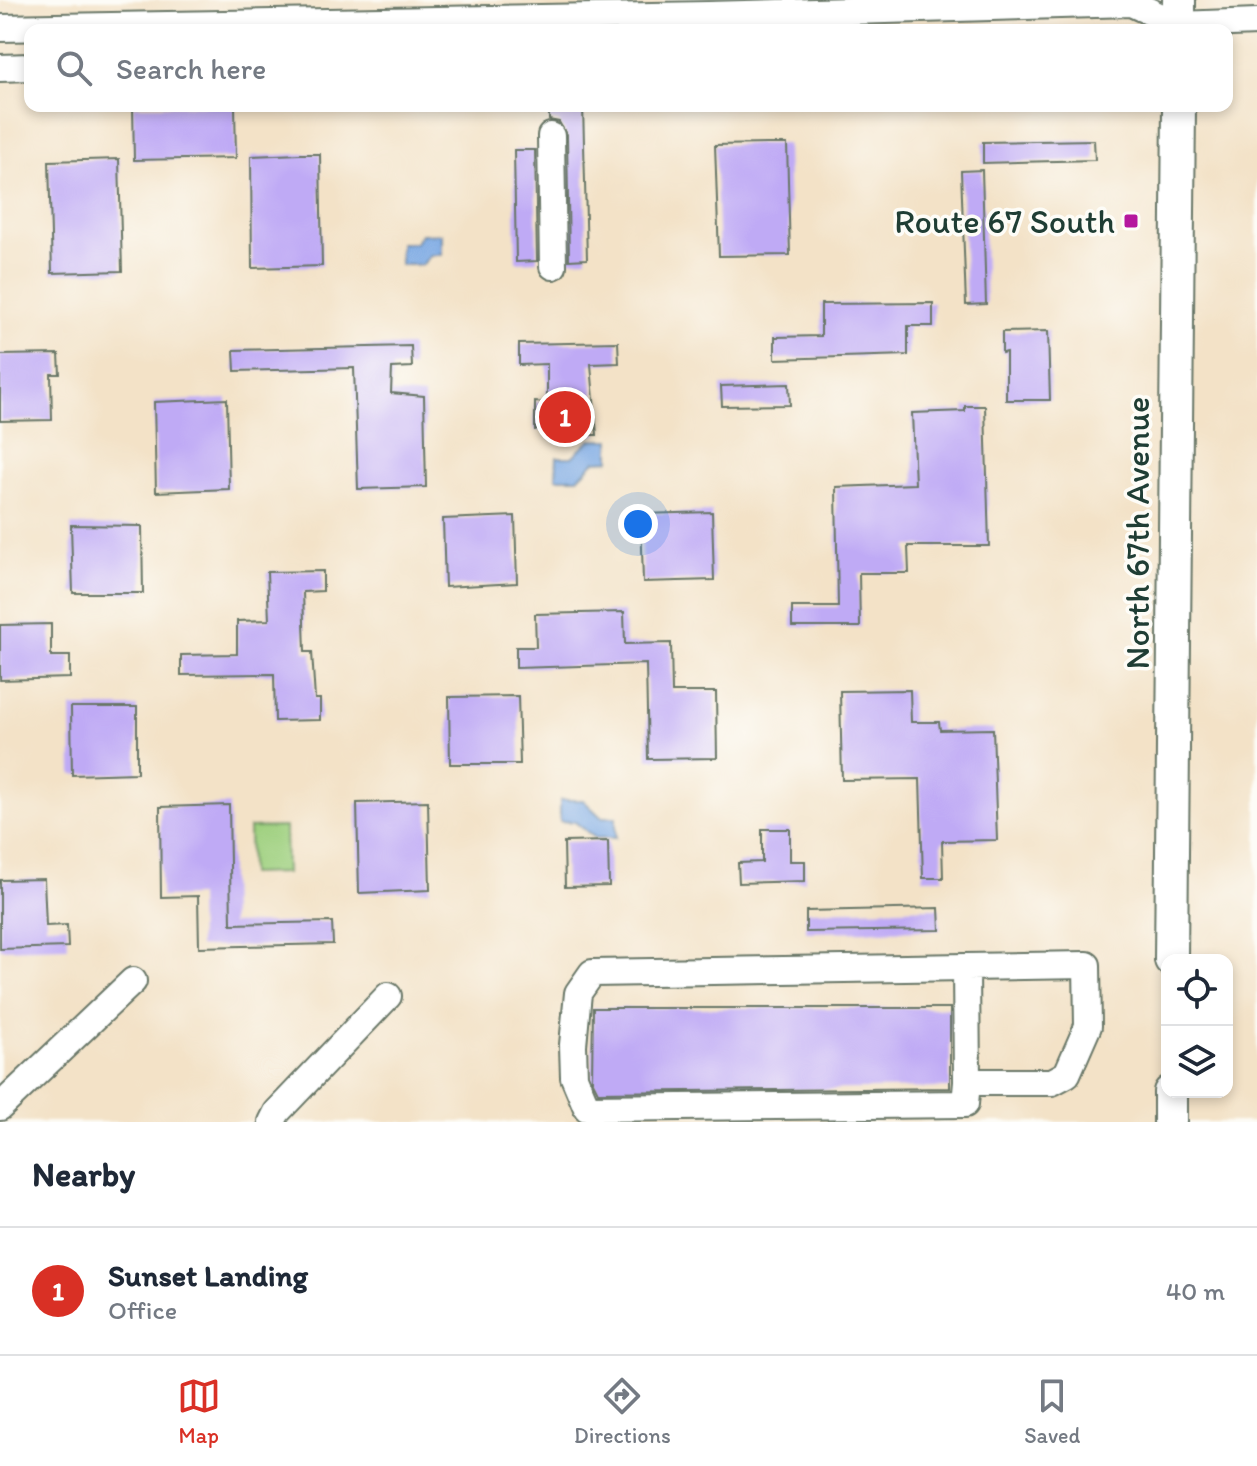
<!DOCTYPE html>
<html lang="en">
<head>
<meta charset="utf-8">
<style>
	body { margin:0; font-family:Itim,sans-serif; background:#f2f2f3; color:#1f2937 }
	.controls { position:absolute; right:24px; bottom:24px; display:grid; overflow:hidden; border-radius:16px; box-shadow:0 4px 12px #0003 }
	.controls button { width:72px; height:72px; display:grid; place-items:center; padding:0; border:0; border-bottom:2px solid #e0e1e3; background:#fff; color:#1f2937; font:40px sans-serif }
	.you { position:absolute; left:638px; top:524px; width:28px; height:28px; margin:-20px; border:6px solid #fff; border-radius:50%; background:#1a73e8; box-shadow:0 0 0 12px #1a73e833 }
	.badge { display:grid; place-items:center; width:52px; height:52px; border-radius:50%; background:#d93025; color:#fff; font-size:26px; font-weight:700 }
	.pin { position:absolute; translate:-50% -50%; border:4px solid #fff; box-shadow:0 2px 8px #0006 }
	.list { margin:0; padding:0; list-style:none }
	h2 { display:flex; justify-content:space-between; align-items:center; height:104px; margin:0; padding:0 32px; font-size:34px }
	h2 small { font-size:26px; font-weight:400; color:#747a83 }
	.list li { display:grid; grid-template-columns:52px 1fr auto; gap:24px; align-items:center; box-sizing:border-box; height:128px; padding:0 32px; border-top:2px solid #e0e1e3 }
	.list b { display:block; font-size:30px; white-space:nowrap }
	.list p { margin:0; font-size:26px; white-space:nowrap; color:#747a83 }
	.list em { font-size:26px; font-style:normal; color:#747a83 }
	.icon { flex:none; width:44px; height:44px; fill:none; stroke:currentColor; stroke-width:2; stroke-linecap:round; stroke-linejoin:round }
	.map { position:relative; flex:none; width:1257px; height:1122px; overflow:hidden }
	.search { position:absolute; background:#fff; box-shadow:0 4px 12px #0003; left:24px; right:24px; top:24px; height:88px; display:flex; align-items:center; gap:20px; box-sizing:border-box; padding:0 28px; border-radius:16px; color:#747a83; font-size:30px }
	.sheet { height:232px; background:#fff }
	nav { display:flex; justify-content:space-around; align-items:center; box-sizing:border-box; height:112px; border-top:2px solid #e0e1e3; background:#fff; font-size:22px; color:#747a83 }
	nav a { display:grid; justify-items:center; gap:4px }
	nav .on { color:#d93025 }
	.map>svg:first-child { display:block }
	.green { fill:#9fd07f; stroke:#5f865a; stroke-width:2 }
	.water { fill:#7aa8e3; stroke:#4c728c; stroke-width:2 }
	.building { fill:#bfaaf5 }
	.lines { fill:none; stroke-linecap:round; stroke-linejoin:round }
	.minor-casing { stroke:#697767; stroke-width:30 }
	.major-casing { stroke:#697767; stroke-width:36 }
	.minor { stroke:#fff; stroke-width:26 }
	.major { stroke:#fff; stroke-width:32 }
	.poi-dot { fill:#b5179e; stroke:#fdfcf7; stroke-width:3 }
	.labels { text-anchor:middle; stroke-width:7; stroke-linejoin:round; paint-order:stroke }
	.poi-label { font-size:34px; fill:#1f3d34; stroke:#fdfcf7; text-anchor:end }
	.street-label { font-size:34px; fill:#1f3d34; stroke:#fdfcf7 }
</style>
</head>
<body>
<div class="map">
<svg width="1257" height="1122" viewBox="0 0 1257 1122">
	<rect width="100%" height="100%" fill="#fdfcf7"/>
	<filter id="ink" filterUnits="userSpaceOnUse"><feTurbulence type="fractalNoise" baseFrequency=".0125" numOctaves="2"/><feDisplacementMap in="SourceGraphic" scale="16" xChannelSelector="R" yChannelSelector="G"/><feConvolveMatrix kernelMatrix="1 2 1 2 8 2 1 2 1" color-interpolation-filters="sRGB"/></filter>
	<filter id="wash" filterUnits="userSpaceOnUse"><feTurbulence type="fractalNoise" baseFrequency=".006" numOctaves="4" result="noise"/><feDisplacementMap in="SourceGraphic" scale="32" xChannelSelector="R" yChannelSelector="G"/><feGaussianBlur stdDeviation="1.8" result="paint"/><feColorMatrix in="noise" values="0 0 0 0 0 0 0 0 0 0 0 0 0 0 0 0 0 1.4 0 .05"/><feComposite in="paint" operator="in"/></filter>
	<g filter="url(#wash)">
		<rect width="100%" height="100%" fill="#f3e2c7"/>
		<path class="green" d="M285,827l1,46 -36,1 -1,-46z"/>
		<g class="water">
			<path d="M421,234h21v21h-11l-9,10h-22v-22h15z"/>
			<path d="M590,440h20v20l-15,1 -17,17h-22l1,-21h15z"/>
			<path d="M560,800h23l18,17h15v21h-21l-20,-16 -15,-1z"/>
		</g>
		<g id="blocks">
			<g class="building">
				<path d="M133,106h102l1,52 -102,2z"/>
				<path d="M549,106h34l4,153 -18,1 -2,-124 -8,-14 -10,-2z"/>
				<path d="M1094,140l1,20 -112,3v-21z"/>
				<path d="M767,144h20l3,111 -71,1 -4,-111z"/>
				<path d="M514,150h21l2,111 -21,1z"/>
				<path d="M300,154h20l2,112 -70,2 -1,-112z"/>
				<path d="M119,159l3,112 -70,2 -3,-112z"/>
				<path d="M982,170l4,134 -20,1 -5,-134z"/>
				<path d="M933,303v23h-25v29l-133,4v-22l46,-1v-32z"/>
				<path d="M1048,331l2,69h-44v-48l-4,1v-21z"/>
				<path d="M618,342l1,21 -28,1 6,71h-45l-1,-5h-16v-28l12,1v-39l-28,1v-21z"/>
				<path d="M411,346l1,21 -20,1 -1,25 33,3 2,91 -68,2 -4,-121 -119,3 -1,-21z"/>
				<path d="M59,354l1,20h-9l1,46 -52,1v-66z"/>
				<path d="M789,384l1,21 -68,1 -1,-20z"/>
				<path d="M227,399l2,90 -73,3 -2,-90z"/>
				<path d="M965,406h20l4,140h-81l1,27h-50l1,54h-68v-20h46l-2,-120 79,-3 -3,-71 53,-2z"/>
				<path d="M712,512l2,68 -71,2 -2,-68z"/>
				<path d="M515,516l2,67 -72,4 -2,-68z"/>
				<path d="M71,525l71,1 1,67h-70z"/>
				<path d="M323,571v20l-20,1 2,60h7l3,47h5v21l-45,1 -1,-47 -93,1v-20l56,-1v-33l32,-1 -2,-48z"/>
				<path d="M624,612l1,32 46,-1 1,49h44l1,66 -69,1 -2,-95 -130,4v-21h20l-1,-33z"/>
				<path d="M51,624v32h19v22l-70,2v-55z"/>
				<path d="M910,690l1,32h28l1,8 53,-1 4,111 -55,1 1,37h-20l-3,-99 -78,1 -2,-89z"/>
				<path d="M518,696l2,68h-70l-1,-67z"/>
				<path d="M71,707h66v66l-65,2z"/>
				<path d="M428,801l2,89 -71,3 -2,-90z"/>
				<path d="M229,805l2,119 101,-2 1,22 -134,3 -1,-51 -37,1 -1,-90z"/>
				<path d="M762,829h28v32h15v20l-66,2 -1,-20 24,-1z"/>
				<path d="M608,841l1,45 -44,1 -1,-45z"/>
				<path d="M44,879l2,47 21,-1 1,22 -68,2v-69z"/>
				<path d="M939,908l1,22 -134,2v-21z"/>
				<path d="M593,1008h357v80l-352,4 -6,-12z"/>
			</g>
		</g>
	</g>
	<g filter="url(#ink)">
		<use href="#blocks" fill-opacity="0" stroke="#697767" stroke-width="2"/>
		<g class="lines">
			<g class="minor-casing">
				<g id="minor">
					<path d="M0,28l708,-13 423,-12 48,22"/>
					<path d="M1170,30l9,-5 78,-3"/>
					<path d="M0,68l30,-1"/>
					<path d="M551,136l2,130"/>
					<path d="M1087,965l1,61 -21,48 -15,8h-85l-1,-115z"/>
					<path d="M966,967l-374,6 -14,20 -5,52 1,32 13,31 378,-4 2,-22"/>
					<path d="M0,1107l133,-126"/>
					<path d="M272,1122l5,-10 111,-116"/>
				</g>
			</g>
			<g class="major-casing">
				<g id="major">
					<path d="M1179,30v-30"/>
					<path d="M1171,960l8,-854"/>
					<path d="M1170,1122v-30"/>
				</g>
			</g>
			<use href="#minor" class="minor"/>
			<use href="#major" class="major"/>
		</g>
	</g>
	<rect class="poi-dot" x="1123" y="213" width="16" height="16" rx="4"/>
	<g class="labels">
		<g class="poi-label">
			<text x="1115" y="233">Route 67 South</text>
		</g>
		<g class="street-label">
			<text transform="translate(1137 533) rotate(-90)" y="12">North 67th Avenue</text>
		</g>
	</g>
</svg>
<div class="controls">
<button><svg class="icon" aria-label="locate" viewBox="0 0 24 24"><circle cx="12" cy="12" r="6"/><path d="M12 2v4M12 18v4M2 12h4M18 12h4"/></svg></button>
<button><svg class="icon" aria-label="layers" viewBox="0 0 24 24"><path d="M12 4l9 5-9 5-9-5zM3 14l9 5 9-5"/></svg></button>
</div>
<div class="you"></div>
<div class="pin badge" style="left:565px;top:417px">1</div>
<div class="search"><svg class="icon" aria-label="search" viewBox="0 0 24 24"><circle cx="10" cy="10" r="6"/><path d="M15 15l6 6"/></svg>Search here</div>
</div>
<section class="sheet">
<h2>Nearby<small></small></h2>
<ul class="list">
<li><span class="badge">1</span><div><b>Sunset Landing</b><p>Office</p></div><em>40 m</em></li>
</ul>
</section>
<nav>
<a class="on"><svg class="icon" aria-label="map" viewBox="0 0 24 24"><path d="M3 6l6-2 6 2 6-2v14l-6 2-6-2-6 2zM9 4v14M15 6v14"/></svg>Map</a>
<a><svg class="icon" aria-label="directions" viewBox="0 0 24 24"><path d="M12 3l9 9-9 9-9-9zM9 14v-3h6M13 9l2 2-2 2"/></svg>Directions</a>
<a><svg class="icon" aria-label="saved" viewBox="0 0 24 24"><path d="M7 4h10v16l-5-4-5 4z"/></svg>Saved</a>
</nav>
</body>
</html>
